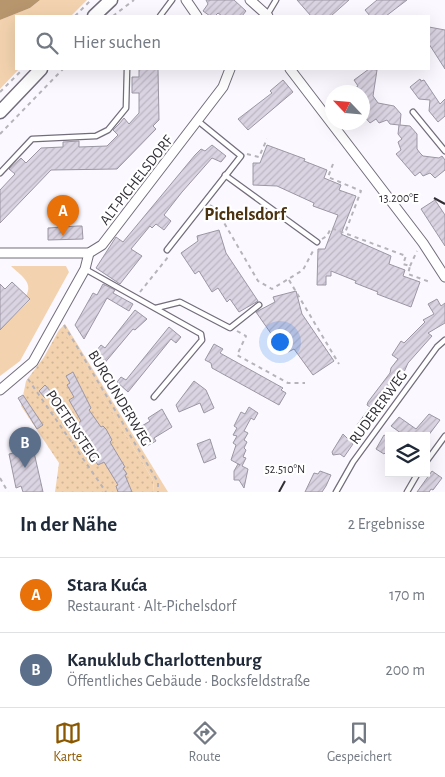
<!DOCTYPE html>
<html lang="de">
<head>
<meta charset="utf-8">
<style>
	body { margin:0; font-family:"Alegreya Sans",sans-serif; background:#f6f6f7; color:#1f2937 }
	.controls { position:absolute; right:15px; bottom:15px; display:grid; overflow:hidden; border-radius:0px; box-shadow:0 5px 20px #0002 }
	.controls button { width:45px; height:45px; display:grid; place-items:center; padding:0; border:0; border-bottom:1px solid #e0e1e3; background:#fff; color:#1f2937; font:25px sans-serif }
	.compass { position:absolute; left:325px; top:85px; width:45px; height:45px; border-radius:50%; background:#fff; box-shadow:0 5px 20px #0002; rotate:296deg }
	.you { position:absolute; left:279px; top:341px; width:18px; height:18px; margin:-12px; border:4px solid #fff; border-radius:50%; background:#1a73e8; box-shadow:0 0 0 8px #1a73e833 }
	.badge { display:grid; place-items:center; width:32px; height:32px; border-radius:50%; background:#8b5802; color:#fff; font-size:16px; font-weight:700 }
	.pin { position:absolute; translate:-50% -41px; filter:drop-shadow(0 1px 2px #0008) }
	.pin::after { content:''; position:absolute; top:26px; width:18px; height:15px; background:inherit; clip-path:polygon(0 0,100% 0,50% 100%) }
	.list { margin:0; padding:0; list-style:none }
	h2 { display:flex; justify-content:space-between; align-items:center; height:65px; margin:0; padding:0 20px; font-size:21px }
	h2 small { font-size:16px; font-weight:400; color:#747a83 }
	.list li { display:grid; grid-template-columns:32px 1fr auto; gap:15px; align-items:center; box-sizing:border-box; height:75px; padding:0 20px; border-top:1px solid #e0e1e3 }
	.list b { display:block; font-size:19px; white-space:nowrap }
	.list p { margin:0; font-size:16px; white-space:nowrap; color:#747a83 }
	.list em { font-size:16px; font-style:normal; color:#747a83 }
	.icon { flex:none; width:28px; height:28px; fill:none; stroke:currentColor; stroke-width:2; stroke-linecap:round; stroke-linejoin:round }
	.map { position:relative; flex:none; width:445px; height:492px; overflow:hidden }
	.search { position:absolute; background:#fff; box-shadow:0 5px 20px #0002; left:15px; right:15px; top:15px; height:55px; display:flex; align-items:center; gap:12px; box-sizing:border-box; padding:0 18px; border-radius:0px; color:#747a83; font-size:19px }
	.sheet { height:215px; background:#fff }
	nav { display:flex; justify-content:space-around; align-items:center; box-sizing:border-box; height:70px; border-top:1px solid #e0e1e3; background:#fff; font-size:14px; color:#747a83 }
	nav a { display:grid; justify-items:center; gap:2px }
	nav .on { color:#8b5802 }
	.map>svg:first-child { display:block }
	.green { fill:#f3d3af }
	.garden { fill:url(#garden-dots) }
	.water { fill:#b7956d }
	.building { fill:url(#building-hatch); stroke:#9c96a4 }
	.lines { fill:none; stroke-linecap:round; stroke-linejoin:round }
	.lane-casing { stroke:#736d7b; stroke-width:7 }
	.street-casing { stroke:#736d7b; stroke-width:11 }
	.primary-casing { stroke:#736d7b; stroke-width:15 }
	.path { stroke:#b6b4ba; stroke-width:2; stroke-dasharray:4 4; stroke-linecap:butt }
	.lane { stroke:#fff; stroke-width:4.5 }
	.street { stroke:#fff; stroke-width:9 }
	.primary { stroke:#fff; stroke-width:12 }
	.ticks { fill:none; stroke:#312e34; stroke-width:2 }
	.labels { text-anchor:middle; stroke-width:4.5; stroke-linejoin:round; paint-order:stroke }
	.street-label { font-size:15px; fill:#312e34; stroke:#fff }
	.quarter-label { font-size:18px; font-weight:bold; fill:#4b3210; stroke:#fff }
	.ticks-label { font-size:12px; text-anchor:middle; fill:#312e34; stroke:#fff; stroke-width:4.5; stroke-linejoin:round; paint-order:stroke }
</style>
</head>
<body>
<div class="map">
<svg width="445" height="492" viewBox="0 0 445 492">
	<defs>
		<pattern id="garden-dots" width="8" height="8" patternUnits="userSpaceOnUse" patternTransform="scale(1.25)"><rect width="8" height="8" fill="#f3d3af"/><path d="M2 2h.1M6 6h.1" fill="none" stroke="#d1b597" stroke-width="1.8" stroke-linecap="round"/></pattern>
		<pattern id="building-hatch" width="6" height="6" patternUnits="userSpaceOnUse" patternTransform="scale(1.25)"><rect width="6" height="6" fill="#dad3e2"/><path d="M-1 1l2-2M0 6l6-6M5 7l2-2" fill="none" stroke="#bcb5c2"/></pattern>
	</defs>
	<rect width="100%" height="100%" fill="#fbf9ff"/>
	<g class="green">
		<path d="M40,0h47l-16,16h-55v53h3l-19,20v-69l30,-12z"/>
		<path d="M11,266h55l3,6 -49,89 -20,15v-46l30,-30 -4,-4c8,-14 -6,-21 -15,-30z"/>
		<path d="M65,324l103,168h-14l-1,-12 -75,-124 -19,-26z"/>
	</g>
	<path class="garden" d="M59,330l5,2 89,148 1,12h-99l4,-29 -38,-57 5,-25 18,-24z"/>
	<path class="water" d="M0,0h40l-10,8 -30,12z"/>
	<g class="building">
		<path d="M206,0h28l12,11 -4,5h-20l-4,-3 -3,3h-5l-7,-5 5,-7z"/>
		<path d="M297,0h52l-18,16h-20z"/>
		<path d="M377,0h30l-21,16h-16l-5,-6z"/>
		<path d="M429,27l16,3v39l-16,-25z"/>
		<path d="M139,69h19l1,51 -6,6 3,3 -39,40 -66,1 -51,53v-33l15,-16 -6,-5 12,-11 5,5 15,-15 22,-1v-5l16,-1v6l28,-1 11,-11 -5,-5 6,-6 5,-6 5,6 10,-11v-20h-7v-16h7z"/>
		<path d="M369,69l8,1 -4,26 5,7 16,3 7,8 -1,11 10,1 7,8v15l3,4 3,3 16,2 3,-2 3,4v10l-10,8 -5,-5 -7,3 -3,-4 -5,4 -19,-22 5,-4 -3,-8 4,-3 -4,-5 1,-9 -9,-1 -3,-4 -8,3 -3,-4 -6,4 -8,-9v-22h-12l8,-6 -4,-6z"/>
		<path d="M420,79l1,2 3,-1 16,24 5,-5v17l-7,6 -9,-11 1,-11 -11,-1 -9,-12z"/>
		<path d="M283,80l10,12 -45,38 -10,-11 34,-26 -2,-2z"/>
		<path d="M212,145l14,11 -5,6 -9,-4 -30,34 -18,23 7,6 -7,9 -8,-6 -4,4 -2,-2 -19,23 11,7 -22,28 -24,-16 20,-31 7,5 72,-87 6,-6 4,2z"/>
		<path d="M267,145l38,14 -1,2 23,9 -3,8 17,7 -2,5 17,6 -15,38 50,22 -2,8 16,6 -2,6 17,6 -9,25 -34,-13 1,-2 -23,-9 1,-2 -25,-10v5h-5v9h-9l1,-36h7l13,-34 -25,-9 1,-3 -37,-17 -24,-1v-22h7z"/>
		<path d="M435,200l10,15v31l-24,-37z"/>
		<path d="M78,226h4l1,13 -35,1v-12z"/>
		<path d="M219,230l7,23 32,48 -19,11 -9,-13 -3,3 -9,-14 -6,4 -13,-21 -4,3 -14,-21 17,-12 -1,-5z"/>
		<path d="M12,282l18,17 -30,31v-46l5,5z"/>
		<path d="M103,284l12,6 -2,3 20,11 -4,7 -22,-13 -23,41 -9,-14 18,-32 4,2z"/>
		<path d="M296,291l6,23 32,47 -21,14 -19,-26 -6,3 -13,-19 -3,2 -16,-23 19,-10 -2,-5z"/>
		<path d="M437,299l4,7 4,-3v20l-17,10 4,3 -24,27 -4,9 -15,17 3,2 -2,5 -22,26 2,1 -5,8 -8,-6 13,-18 -3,-2 1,-3 22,-29 1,-5 7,-9 -6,-4 9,-14 3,2 21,-21 -2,-2 11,-6 -6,-10z"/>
		<path d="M135,310l12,9 -12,11 -2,-1 -30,36 -11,-9 9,-11 4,3z"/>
		<path d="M169,327l12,10 -5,6 -5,-4 -43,53 -11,-10 4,-5 5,3z"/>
		<path d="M214,344l9,5 -3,4 63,35 -2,2 5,3 -7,12 -67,-37 -1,-5 -6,-3z"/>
		<path d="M73,372l18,36 -2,2 12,17 2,-1 3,3 6,11 -2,2 15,25 -2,1 4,6 -2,1 7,17h-14l-2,-6 2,-1 -14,-23 -6,3 -16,-25 5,-2 -10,-14 4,-3 -12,-21 5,-3 -7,-12 3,-2 -4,-7z"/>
		<path d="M194,381l12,9 8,18 -10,5 -4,-10 -21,9 -3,-7z"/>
		<path d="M45,385l7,8 -7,5 -6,-7z"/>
		<path d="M23,395l20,30 -6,4 -19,-31z"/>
		<path d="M249,407l9,6 -4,7 -3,-2 -7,13 4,2 -4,7 3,2 -3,6 2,2 -3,7 3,1 -4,8 6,3 -4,19 -5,-8h-5v-9l4,-7 2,1 -9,-5 5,-15 -3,-2 4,-7 -4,-1 4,-7 -3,-2 7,-14 4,2z"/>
		<path d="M162,409l10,18 -18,11 2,3 -9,5 -10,-17 13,-8 -2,-3z"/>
		<path d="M429,414l11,6 -12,16h-23l-14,-10 8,-9 17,12z"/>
		<path d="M343,434l10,10 -9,13 -4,-3 -7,1 -1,-3z"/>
		<path d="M384,435l5,3v16l-3,-2 -2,2 -8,-5z"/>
		<path d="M210,439l6,19 -12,5 -7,-19z"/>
		<path d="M33,448l10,44h-20l-2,-6 -5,2 -7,-34z"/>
		<path d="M320,471l11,4 -5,11 -4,6h-17l9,-19 4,1z"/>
		<path d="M432,471l10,7 -9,12 -2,-1 -2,3h-12z"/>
	</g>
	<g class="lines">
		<g class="lane-casing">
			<g id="lane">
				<path d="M267,15l9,-15"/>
				<path d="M160,16l12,-16"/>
				<path d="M413,112l32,39"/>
				<path d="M0,173l32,-34 64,-3 12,-6 18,-22 1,-39"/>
				<path d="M225,175l92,67"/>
				<path d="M167,250l74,-94 -43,-35"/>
				<path d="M85,269l116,65 1,6 -48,57"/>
				<path d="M156,308l24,-6 50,26 29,-23"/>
				<path d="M426,462l19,-26"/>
				<path d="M336,492l17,-30 84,-115 8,-7"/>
				<path d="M407,492l11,-19"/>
			</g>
		</g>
		<g class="street-casing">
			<g id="street">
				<path d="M186,0l11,16"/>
				<path d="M250,0l18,16"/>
				<path d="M290,69l133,174 22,34"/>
				<path d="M0,253h89l13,-8 121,-158 7,-18"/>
				<path d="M0,390l33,-28 52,-93 4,-16"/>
			</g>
		</g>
		<g class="primary-casing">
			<g id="primary">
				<path d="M94,16l17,-16"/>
				<path d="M0,112l41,-43"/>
			</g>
		</g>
		<g class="path">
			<path d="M75,16l16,-16"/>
			<path d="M113,16l21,-16"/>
			<path d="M0,92l23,-23"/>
			<path d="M0,134l63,-65"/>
			<path d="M247,154l12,3 8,-18"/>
			<path d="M333,164l-5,13 33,14 -16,42"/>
			<path d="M210,205l6,4 42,72 14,8 31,-19 11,-21"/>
			<path d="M322,239l5,-3 4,-8 75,28 -3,8 7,2 -2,8 22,8"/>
			<path d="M410,266l7,-15"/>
			<path d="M289,280l50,84"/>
			<path d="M140,292l28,-35"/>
			<path d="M64,325l94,157v10"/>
			<path d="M237,331l9,5 -9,19 51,28h17"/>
			<path d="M28,379l78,113"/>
			<path d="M0,478l8,14"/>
		</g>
		<use href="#lane" class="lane"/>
		<use href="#street" class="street"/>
		<use href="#primary" class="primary"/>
	</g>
	<path class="ticks" d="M434,198l11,6M279,492l6,-11"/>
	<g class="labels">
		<g class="street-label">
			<text transform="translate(136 180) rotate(-52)" y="5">ALT-PICHELSDORF</text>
			<text transform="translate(120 398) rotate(59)" y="5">BURGUNDERWEG</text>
			<text transform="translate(378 407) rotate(-54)" y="5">RUDERERWEG</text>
			<text transform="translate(73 426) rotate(56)" y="5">POETENSTEIG</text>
		</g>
		<g class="quarter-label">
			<text x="245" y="220">Pichelsdorf</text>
		</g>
	</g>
	<g class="ticks-label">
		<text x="399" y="202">13.200°E</text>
		<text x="285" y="473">52.510°N</text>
	</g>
</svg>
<div class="controls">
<button><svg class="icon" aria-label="layers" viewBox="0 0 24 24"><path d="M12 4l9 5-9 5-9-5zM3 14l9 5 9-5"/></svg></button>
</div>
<svg class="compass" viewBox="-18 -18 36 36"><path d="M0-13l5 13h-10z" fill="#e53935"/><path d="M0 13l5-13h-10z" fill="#747a83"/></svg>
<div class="you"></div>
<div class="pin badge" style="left:63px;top:236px;background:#e8710a">A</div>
<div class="pin badge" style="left:25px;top:468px;background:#5c6f8a">B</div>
<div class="search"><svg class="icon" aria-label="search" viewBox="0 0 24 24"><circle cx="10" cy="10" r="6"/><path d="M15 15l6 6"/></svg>Hier suchen</div>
</div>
<section class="sheet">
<h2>In der Nähe<small>2 Ergebnisse</small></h2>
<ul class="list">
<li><span class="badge" style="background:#e8710a">A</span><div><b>Stara Kuća</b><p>Restaurant · Alt-Pichelsdorf</p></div><em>170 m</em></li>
<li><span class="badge" style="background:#5c6f8a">B</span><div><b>Kanuklub Charlottenburg</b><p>Öffentliches Gebäude · Bocksfeldstraße</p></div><em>200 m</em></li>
</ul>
</section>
<nav>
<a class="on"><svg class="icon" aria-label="map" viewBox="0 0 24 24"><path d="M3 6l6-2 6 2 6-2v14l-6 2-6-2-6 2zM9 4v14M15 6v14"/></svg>Karte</a>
<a><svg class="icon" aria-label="directions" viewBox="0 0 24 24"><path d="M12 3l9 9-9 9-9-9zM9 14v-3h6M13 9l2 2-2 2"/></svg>Route</a>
<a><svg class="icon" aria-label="saved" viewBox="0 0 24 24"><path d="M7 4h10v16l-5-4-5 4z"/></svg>Gespeichert</a>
</nav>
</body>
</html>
